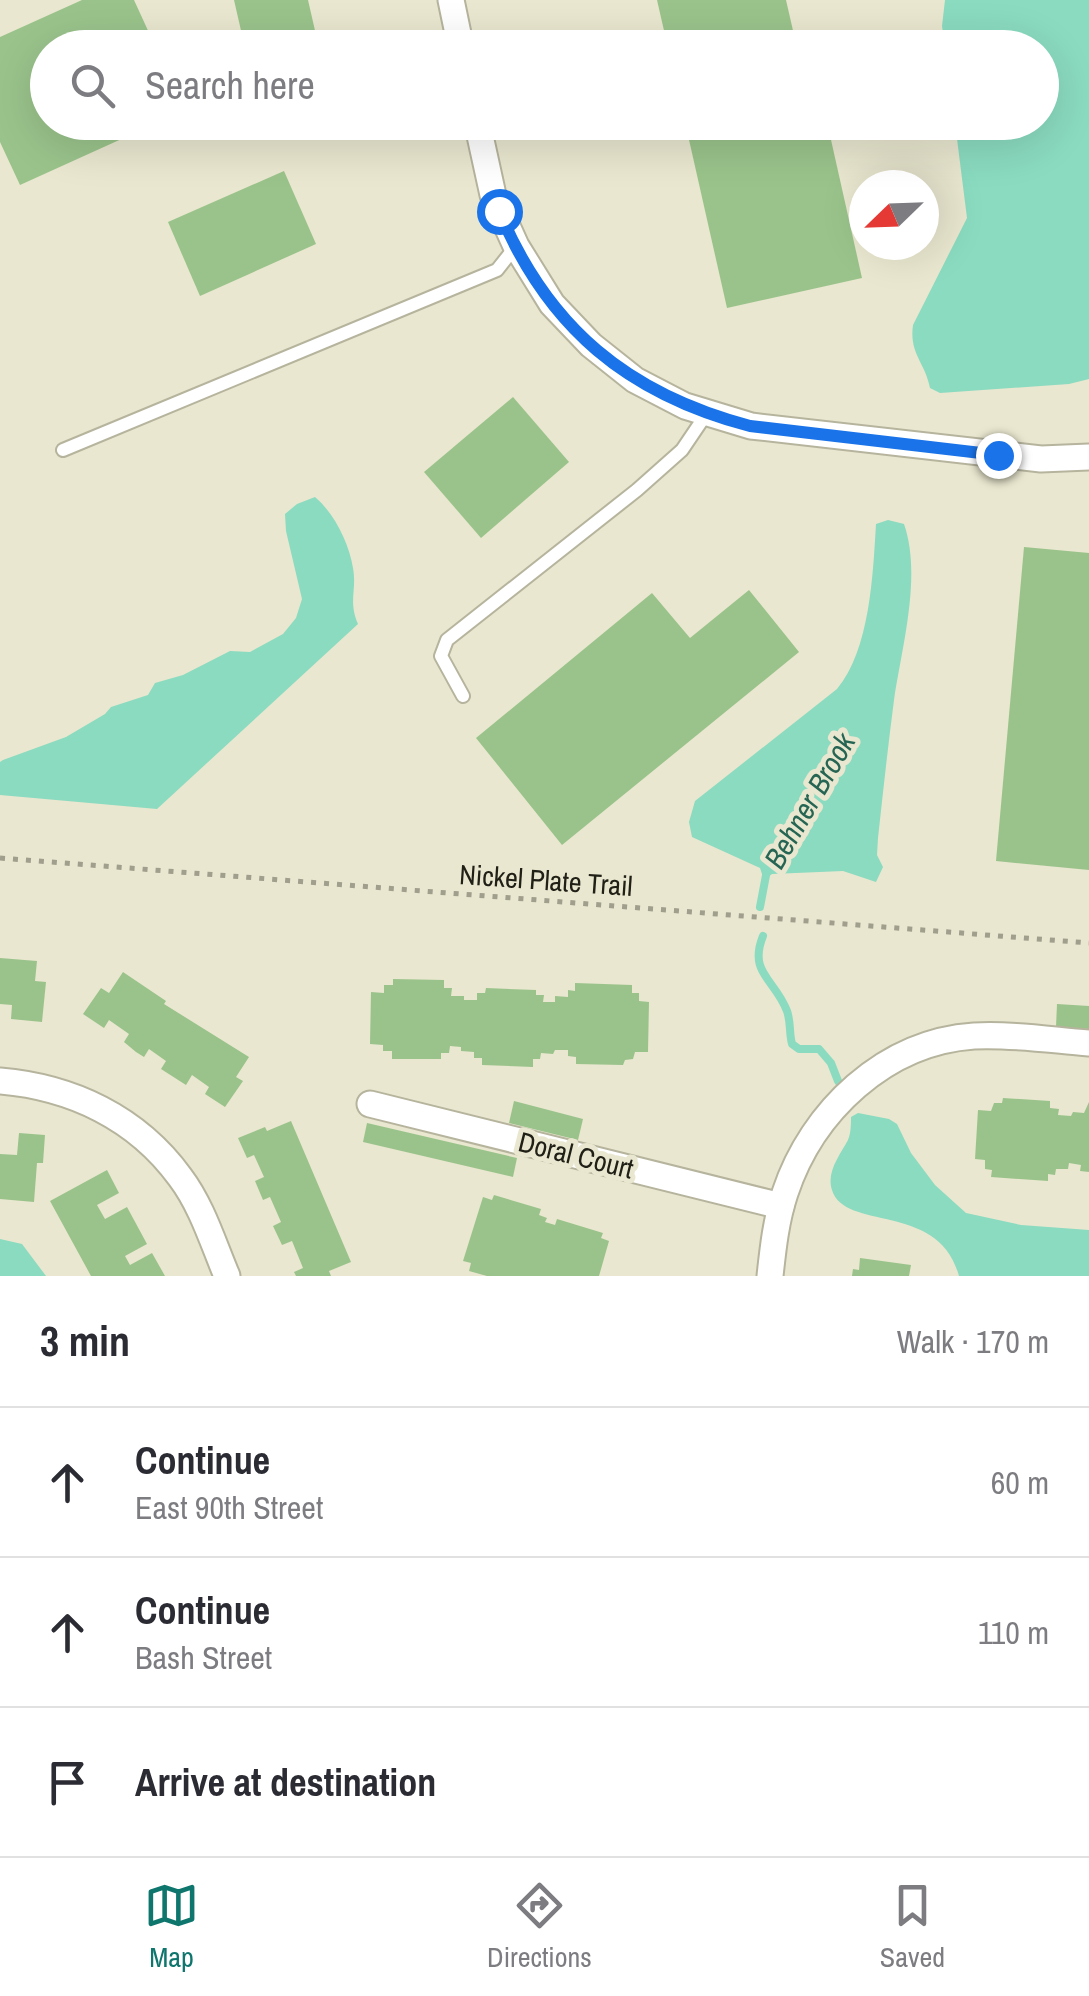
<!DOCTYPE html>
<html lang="en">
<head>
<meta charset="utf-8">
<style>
	body { margin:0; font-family:"Archivo Narrow",sans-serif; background:#f7f7f7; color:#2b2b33 }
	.compass { position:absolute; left:849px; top:170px; width:90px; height:90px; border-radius:50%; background:#fff; box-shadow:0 10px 40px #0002; rotate:247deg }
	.stop { position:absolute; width:30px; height:30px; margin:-22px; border:8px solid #1a73e8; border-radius:50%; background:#fff }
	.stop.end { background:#1a73e8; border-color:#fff; box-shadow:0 2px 10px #0008 }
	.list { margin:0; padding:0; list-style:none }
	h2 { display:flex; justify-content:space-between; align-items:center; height:130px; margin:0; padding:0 40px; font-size:42px }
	h2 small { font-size:32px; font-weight:400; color:#7c7c81 }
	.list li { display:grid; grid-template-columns:65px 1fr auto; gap:30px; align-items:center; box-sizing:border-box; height:150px; padding:0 40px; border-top:2px solid #e1e1e2 }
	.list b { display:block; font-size:38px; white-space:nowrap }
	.list p { margin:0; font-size:32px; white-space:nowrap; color:#7c7c81 }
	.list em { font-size:32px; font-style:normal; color:#7c7c81 }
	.icon { flex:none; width:55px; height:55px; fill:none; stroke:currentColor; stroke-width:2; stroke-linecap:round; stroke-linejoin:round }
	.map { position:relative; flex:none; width:1089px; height:1276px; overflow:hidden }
	.search { position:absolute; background:#fff; box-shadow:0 10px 40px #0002; left:30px; right:30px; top:30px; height:110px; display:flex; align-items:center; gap:25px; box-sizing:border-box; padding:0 35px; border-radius:55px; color:#7c7c81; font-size:38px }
	.sheet { height:580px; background:#fff }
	nav { display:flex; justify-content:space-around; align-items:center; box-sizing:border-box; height:140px; border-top:2px solid #e1e1e2; background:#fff; font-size:28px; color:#7c7c81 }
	nav a { display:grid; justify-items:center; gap:5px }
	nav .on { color:#0f766e }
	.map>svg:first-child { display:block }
	.water { fill:#8adbc0 }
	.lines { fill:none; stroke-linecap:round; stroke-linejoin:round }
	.stream { stroke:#8adbc0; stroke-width:8 }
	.building { fill:#9ac38b }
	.service-casing { stroke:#b6b49d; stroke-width:16 }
	.minor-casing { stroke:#b6b49d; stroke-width:29 }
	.path { stroke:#a09e8c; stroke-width:5; stroke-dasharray:5 8; stroke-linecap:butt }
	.service { stroke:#fff; stroke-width:12 }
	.minor { stroke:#fff; stroke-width:25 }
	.route { stroke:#1a73e8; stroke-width:12 }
	.labels { text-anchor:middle; stroke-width:10; stroke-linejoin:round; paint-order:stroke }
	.street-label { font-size:28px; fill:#212017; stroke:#e9e7cf }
	.water-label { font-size:30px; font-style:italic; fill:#266553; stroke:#e9e7cf }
</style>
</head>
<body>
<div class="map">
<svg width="1089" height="1276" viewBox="0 0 1089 1276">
	<rect width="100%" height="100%" fill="#e9e7cf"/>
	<g class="water">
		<path d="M945,0h144v379l-20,5 -129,9 -10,-5c-5,-26 -21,-34 -17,-63l54,-107 -12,-95 87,-1v-74l-97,-1 -3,-21z"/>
		<path d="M315,497c19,16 34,46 38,71 4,23 -5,33 5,56l-201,185 -157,-14v-33l3,-2 63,-23 39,-23 6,-7 37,-12 7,-12 28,-8 47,-24 20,1 33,-18 13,-16 6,-19 -16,-68 -1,-17 12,-10z"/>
		<path d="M888,520l16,4c18,52 -2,122 -10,176 -6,46 -11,92 -16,138l-1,17 6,12 -7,15 -33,-11 -71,3 -8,6 -4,-12 -68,-31 -3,-15 6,-21 142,-112c33,-39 36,-115 39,-165z"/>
		<path d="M858,1113l31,6 8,5 14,29 24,32 31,28 55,12 68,5v46h-130c-20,-75 -114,-44 -127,-86 -6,-18 8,-35 16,-50 3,-7 3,-16 3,-23z"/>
		<path d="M0,1239l22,5 24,32h-46z"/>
	</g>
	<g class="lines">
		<g class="stream">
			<path d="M760,907l7,-37"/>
			<path d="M763,936c-15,37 12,43 24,75 4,11 2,22 5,33l7,5h20l12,14 7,18"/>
		</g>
	</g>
	<g class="building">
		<path d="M82,0h52l22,48h-108v74h111l-139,63 -20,-43v-105z"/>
		<path d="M234,0h74l11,48h-74z"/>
		<path d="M657,0h129l11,48h-129z"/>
		<path d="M685,122h142l35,156 -135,30z"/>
		<path d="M284,171l32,73 -116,52 -32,-74z"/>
		<path d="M513,397l56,65 -88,76 -57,-66z"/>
		<path d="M1024,547l65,6v317l-93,-9z"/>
		<path d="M749,590l50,62 -237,193 -86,-107 176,-145 38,45z"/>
		<path d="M0,958l37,3 -2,20 11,1 -4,40 -31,-3 1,-14 -12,-1z"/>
		<path d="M123,972l43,29 -2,3 85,53 -13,20 7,4 -18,26 -20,-13 4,-7 -17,-12 -6,10 -25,-16 5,-8 -17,-12 -5,8 -8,-5 -12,-10 5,-8 -20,-14 -5,8 -21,-14 18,-26 8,5z"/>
		<path d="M393,979l51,1v8h8l-1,8h13v4h13v-7h8l1,-5 50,2v5h8l-1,7h12v-6l13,1v-7l7,1v-8l57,2v8h7v8l10,1 -1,50h-13l-2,7 -8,1 -2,5 -47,-1v-7l-8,-1v-6h-13l-2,4 -12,-1 -1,6h-7v8l-51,-2v-7h-8v-6l-13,-1v-4l-11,-1 -1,7h-8v6h-49v-8h-9v-6l-13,-1 1,-52 13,1v-8h9z"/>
		<path d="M1057,1004l32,2v23l-33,-2z"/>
		<path d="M1003,1098l47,3v7l9,1 -1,6 13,1 2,-4 11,1 5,-11v70l-9,-1 1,-6 -12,-2 -1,6h-12l-1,6 -7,-1v7l-57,-4 1,-7 -7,-1v-9l-10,-1 3,-49 13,1 3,-8h8z"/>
		<path d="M514,1101l69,18 -5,21 -69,-17z"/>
		<path d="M291,1121l60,141 -22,9 2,5h-35l-2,-4 9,-4 -11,-27 -10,4 -9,-19 8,-4 -11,-25 -7,3 -8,-19 9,-4 -10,-22 -7,3 -9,-20 27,-11 2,4z"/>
		<path d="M367,1123l150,35 -4,19 -150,-35z"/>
		<path d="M19,1133l26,2 -2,28h-6l-3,39 -34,-3v-45l17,1z"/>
		<path d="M107,1170l12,23 -22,12 8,14 22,-12 20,37 -22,12 5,9 22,-12 13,23h-74l-41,-75z"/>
		<path d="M494,1195l47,14 -2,6 8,3 -2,4 10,3 2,-6 46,14 -2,5 8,3 -10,35h-112l-18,-5 2,-8 -8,-2 20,-64 9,3z"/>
		<path d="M860,1258l51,7 -2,11h-57l1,-7 6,1z"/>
	</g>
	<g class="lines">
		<g class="service-casing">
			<g id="service">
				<path d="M63,450l434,-180 19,-24"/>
				<path d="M463,696l-22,-40 6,-16 190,-150 45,-40 25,-37"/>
			</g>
		</g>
		<g class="minor-casing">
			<g id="minor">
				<path d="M451,0l10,48"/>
				<path d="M477,122l16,73 23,51 36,58 39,41 44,35 50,26 66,20 290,33 48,-2"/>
				<path d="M0,1081c72,6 137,37 180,96 22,29 33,66 47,99"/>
				<path d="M370,1104l411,102"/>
				<path d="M770,1276c3,-28 6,-56 15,-83 27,-82 100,-151 189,-157 38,-2 77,4 115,7"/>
			</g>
		</g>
		<path class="path" d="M0,858l1089,85"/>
		<use href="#service" class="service"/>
		<use href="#minor" class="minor"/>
	</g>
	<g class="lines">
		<path class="route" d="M499,211c49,117 129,183 251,215l248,29"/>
	</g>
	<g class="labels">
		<g class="street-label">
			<text transform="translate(546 880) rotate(4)" y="10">Nickel Plate Trail</text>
			<text transform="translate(576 1155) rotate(14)" y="10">Doral Court</text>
		</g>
		<g class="water-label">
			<text transform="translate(810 801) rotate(-60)" y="10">Behner Brook</text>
		</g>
	</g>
</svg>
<svg class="compass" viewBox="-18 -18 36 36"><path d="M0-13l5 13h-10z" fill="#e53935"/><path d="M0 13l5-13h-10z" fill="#7c7c81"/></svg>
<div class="stop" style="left:499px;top:211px"></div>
<div class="stop end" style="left:998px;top:455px"></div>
<div class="search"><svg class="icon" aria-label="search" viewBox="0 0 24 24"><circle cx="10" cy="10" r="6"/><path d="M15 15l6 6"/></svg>Search here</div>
</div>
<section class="sheet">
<h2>3 min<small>Walk · 170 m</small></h2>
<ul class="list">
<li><svg class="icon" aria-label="ahead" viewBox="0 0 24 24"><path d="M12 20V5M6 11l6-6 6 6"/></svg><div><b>Continue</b><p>East 90th Street</p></div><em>60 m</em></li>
<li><svg class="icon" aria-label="ahead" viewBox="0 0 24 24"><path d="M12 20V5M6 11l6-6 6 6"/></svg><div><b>Continue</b><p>Bash Street</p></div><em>110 m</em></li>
<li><svg class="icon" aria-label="arrive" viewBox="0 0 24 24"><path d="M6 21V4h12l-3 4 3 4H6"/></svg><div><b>Arrive at destination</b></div></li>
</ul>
</section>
<nav>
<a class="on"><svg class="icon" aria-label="map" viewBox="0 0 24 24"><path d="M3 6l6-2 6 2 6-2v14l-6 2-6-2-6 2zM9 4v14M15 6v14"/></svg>Map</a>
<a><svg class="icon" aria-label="directions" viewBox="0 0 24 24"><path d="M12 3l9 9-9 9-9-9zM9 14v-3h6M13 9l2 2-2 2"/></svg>Directions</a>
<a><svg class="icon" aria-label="saved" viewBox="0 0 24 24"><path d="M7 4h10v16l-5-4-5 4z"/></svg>Saved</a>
</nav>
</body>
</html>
